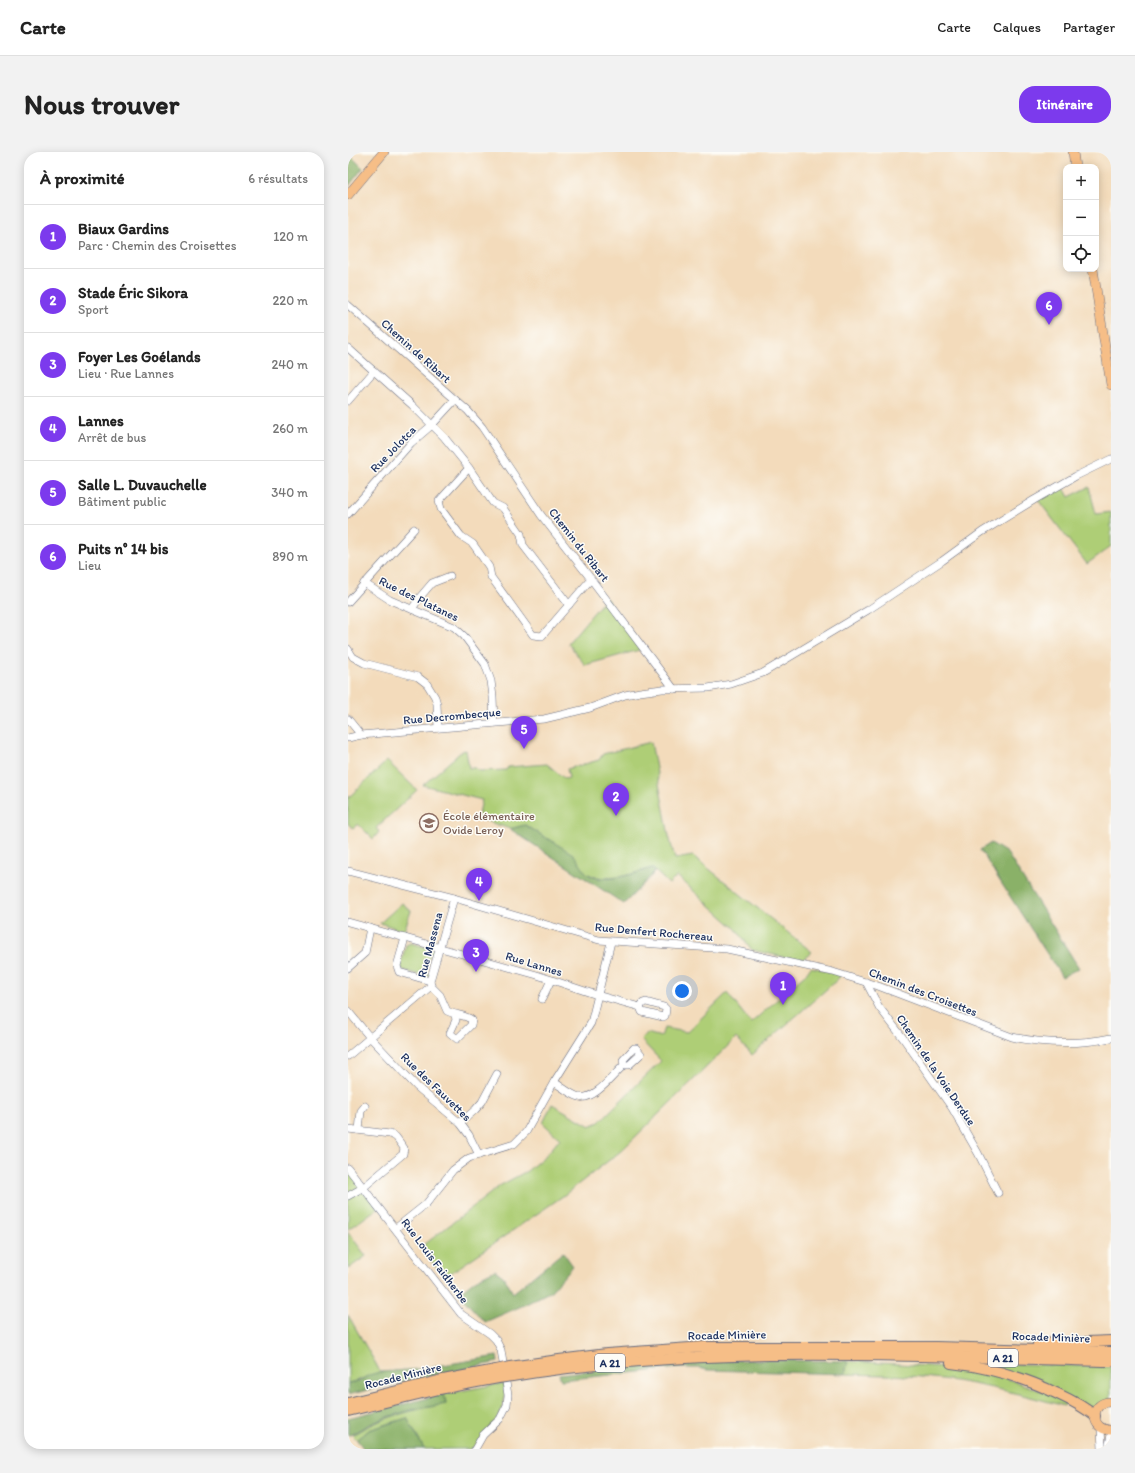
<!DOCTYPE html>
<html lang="fr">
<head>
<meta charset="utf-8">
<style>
	body { margin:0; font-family:Itim,sans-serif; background:#f2f2f2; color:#222 }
	.controls { position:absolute; right:12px; top:12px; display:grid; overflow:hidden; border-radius:8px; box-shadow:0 2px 10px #0003 }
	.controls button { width:36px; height:36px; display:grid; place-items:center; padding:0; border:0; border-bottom:1px solid #e0e0e0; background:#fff; color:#222; font:20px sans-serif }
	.you { position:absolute; left:334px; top:839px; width:14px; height:14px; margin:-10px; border:3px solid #fff; border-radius:50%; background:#1a73e8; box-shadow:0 0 0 6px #1a73e833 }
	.badge { display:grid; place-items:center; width:26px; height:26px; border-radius:50%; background:#7c3aed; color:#fff; font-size:13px; font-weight:700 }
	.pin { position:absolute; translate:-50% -33px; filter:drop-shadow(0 1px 2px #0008) }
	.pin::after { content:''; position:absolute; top:21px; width:14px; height:12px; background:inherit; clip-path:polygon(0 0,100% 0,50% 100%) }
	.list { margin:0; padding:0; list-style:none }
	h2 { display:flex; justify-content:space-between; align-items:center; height:52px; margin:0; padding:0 16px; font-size:17px }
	h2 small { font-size:13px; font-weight:400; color:#767676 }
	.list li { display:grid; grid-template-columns:26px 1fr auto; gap:12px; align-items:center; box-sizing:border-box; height:64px; padding:0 16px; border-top:1px solid #e0e0e0 }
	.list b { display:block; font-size:15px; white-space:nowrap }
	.list p { margin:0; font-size:13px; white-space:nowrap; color:#767676 }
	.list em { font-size:13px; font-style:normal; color:#767676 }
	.icon { flex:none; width:22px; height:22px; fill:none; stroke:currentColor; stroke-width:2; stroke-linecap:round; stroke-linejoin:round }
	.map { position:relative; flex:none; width:763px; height:1297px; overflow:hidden; border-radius:16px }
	header { display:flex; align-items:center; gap:24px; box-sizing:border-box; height:56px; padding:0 20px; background:#fff; border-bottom:1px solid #e0e0e0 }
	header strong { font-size:19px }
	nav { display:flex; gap:22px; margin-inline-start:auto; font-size:14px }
	.intro { display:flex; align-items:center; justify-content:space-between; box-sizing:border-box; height:96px; padding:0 24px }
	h1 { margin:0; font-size:28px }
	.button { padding:10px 18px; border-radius:16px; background:#7c3aed; color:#fff; font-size:14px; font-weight:700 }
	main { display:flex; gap:24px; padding:0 24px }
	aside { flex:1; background:#fff; border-radius:16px; box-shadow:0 2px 10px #0003 }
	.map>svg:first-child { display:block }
	.green { fill:#aece76; stroke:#647e6a }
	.forest { fill:#8ab167; stroke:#527062 }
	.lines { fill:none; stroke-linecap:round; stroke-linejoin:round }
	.minor-casing { stroke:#676b7f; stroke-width:8 }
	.major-casing { stroke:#676b7f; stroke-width:10 }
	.highway-casing { stroke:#676b7f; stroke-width:12 }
	.minor { stroke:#fff; stroke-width:7 }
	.major { stroke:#f6be87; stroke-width:9 }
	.highway { stroke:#f6be87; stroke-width:10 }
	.highway-bridge-casing { stroke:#676b7f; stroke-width:12; stroke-linecap:butt }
	.highway-bridge { stroke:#f6be87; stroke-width:10 }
	.labels { text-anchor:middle; stroke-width:3; stroke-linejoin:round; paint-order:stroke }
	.shield { fill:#fdfcf7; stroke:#5f6c8c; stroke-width:1 }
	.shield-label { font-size:11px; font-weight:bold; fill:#1b2f5e }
	.street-label { font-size:12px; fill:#1b2f5e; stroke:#fdfcf7 }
	.education-label { font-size:12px; fill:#785e54; stroke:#fdfcf7; text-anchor:start }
</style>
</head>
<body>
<header>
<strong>Carte</strong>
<nav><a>Carte</a><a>Calques</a><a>Partager</a></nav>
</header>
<div class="intro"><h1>Nous trouver</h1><a class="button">Itinéraire</a></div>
<main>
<aside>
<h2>À proximité<small>6 résultats</small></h2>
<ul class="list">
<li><span class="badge">1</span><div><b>Biaux Gardins</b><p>Parc · Chemin des Croisettes</p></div><em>120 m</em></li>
<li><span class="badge">2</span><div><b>Stade Éric Sikora</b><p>Sport</p></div><em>220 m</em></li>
<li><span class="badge">3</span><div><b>Foyer Les Goélands</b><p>Lieu · Rue Lannes</p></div><em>240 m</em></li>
<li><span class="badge">4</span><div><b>Lannes</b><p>Arrêt de bus</p></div><em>260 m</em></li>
<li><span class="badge">5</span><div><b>Salle L. Duvauchelle</b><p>Bâtiment public</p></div><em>340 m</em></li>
<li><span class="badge">6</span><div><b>Puits n° 14 bis</b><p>Lieu</p></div><em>890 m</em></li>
</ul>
</aside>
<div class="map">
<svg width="763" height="1297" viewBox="0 0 763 1297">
	<rect width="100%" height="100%" fill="#fdfcf7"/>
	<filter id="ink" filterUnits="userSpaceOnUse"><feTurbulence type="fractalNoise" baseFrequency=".025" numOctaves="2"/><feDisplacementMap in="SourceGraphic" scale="8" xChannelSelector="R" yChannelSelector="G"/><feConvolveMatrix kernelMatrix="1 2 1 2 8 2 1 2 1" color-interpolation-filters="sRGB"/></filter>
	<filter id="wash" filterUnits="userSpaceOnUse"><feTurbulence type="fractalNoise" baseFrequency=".012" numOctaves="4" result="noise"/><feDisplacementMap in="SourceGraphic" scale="16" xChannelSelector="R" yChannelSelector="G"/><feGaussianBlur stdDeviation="0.9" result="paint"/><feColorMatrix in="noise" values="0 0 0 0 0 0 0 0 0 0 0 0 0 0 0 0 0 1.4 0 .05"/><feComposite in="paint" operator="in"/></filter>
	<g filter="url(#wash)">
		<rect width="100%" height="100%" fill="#f3dbbb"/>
		<g class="green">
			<path d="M715,334l6,11 20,-10 7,27 15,-2v34l-24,18 -49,-64z"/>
			<path d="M258,446l37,51 -58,16 -17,-22z"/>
			<path d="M303,590l18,94 6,23 18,-3 119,96 -11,9 -49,-11 -16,-21 -59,-53 -8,8 -17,-16c-21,6 -43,15 -64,6l-48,-40 -15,-9 -15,4 -32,-11 4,-18 -59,-15 39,-34 4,-1 3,18h7l3,3 27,-1 2,-3 39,-3 18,15 4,-1 -2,-9 32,-9 4,-6z"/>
			<path d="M39,609l30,29 -41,38 3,4 -6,7 -15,-15 -5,4 -5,-4v-26z"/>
			<path d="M54,751l9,8 -7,20 -24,-8z"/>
			<path d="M63,791l22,6 3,3 -1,3 -5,-2 -5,19 5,2 -5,3 -22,-7 -3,-4 6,-21z"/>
			<path d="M463,815l30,7 -3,5 -86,76 -16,-17 -115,113 -58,45 -118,81 -25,-29 81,-63 26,-14 20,-17 13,-15 -17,-16 9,-19 38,22 9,-4 62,-61 -20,-21 6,-7 14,4 3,-9 23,4 40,-39 24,30 55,-49z"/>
			<path d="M0,1016l30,40 -30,22z"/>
			<path d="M0,1080l18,24 -18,13z"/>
			<path d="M0,1163l28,49 4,8c-12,3 -20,9 -32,11z"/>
			<path d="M500,1209l114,7 29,5 76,27 -3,6c-36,-10 -72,-19 -108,-25 -37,-6 -74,-6 -111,-7z"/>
			<path d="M641,1211l122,4v32l-19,11 -104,-45z"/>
			<path d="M156,1231l1,15 -5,17 -28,34h-48l-17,-31 -38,12 -12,10 -5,-5c30,-18 59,-25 94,-31l-2,-10z"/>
		</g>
		<g class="forest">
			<path d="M0,1l15,15 -15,19z"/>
			<path d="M177,673l48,29c5,5 11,18 15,20 14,11 48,-1 64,-6l3,4 -31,32 -114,-75z"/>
			<path d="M643,691l16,10 72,115 -17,9 -82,-127z"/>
			<path d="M215,1100l10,14 -22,25 -27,14 -39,17 -20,-21 -4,-10 14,-11 20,-10 9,7 9,16z"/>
			<path d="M149,1204l1,6 -111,23 -39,10v-12l12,-2 9,-6 11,-3 39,-3z"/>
			<path d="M400,1208l100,1 -3,13 -138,-4 -8,-2h-20l-118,12 -2,-6 88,-10z"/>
			<path d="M96,1242l2,10 -34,6 -24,7 -20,8 -20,11v-18z"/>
			<path d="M59,1266l17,31h-60l-7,-9 12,-10z"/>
		</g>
	</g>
	<g filter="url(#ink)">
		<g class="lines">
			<g class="minor-casing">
				<g id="minor">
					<path d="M0,153l120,106 14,16 59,88 50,64 83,110"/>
					<path d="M0,196l64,57 32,32 25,31 24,35 10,5 18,26 2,11 46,60"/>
					<path d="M0,249l26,-30"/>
					<path d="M121,316l-30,33 2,8 20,27 12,8 16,23 2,10 42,58 9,1 49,-57"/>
					<path d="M0,362l63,-71 21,-18 23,-25"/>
					<path d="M16,431l26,17 64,27 10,9 21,28 6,17 2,16 1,26"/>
					<path d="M0,450l66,-73"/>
					<path d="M64,457l8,-12 12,-14 18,-7"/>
					<path d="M0,497l5,8 11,6 54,14 9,7 8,13 2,7 1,24"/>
					<path d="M0,567l13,16"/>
					<path d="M0,586l13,-3 183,-16 46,-11 35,-13 15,-3 22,-3 46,-1 23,-4 32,-11 105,-63 74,-49 40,-29 52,-32 42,-24 35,-17"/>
					<path d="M0,719l106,27 145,42 128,9 106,23 45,14 134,51c34,7 65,8 99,1"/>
					<path d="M0,770l189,53 60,20 43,12"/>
					<path d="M57,786l-8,28 2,6 31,9"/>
					<path d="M0,816l17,-15 5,-25"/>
					<path d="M518,830l13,25 24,31 49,70 26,45 20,40"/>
					<path d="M83,834l9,9 7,16c8,4 18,4 25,9l-1,5 -14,14 -7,-6 6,-13 -1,-5"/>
					<path d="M194,847l9,-19"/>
					<path d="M298,850l18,5 2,2 -1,7 -2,1 -21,-5 -2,-5 3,-4z"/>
					<path d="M0,859l19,23 50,53 43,36 9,12 10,20"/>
					<path d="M0,904l83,-70 -1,-5 24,-83"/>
					<path d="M206,930c8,5 16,12 25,15 15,4 35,-23 45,-32h5l12,-11 -5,-6h-2l-11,12 1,5"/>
					<path d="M112,971l15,-13 7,-8 15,-28"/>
					<path d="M0,977l42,5 6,3 8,11 -1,6 -39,33 -16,9"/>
					<path d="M11,978l2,-19 4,-5"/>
					<path d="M0,1016l113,146 29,20 6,6 5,10 7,45 -1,10 -7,14 -17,16 -8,14"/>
					<path d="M48,1076l30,-24 27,-34 16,-12 45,-14 12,-12 28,-50 37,-59 20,-81"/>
					<path d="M753,1276l1,21"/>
					<path d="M760,1297l3,-14"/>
				</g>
			</g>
			<g class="major-casing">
				<g id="major">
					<path d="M725,0l2,15"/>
					<path d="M0,43l36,-43"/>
					<path d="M745,117l18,116"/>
					<path d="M763,1250c-22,-1 -21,29 0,28"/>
				</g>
			</g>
			<g class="highway-casing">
				<g id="highway">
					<path d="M690,1192l73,-3"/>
					<path d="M603,1211c38,4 72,14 107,31 13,6 25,12 37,22"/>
					<path d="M162,1215l49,-7 48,-6 97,-7h232l175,5"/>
					<path d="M164,1224c198,-32 399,-20 599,-15"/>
					<path d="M0,1251l90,-22 58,-11"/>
					<path d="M0,1259l91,-22 59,-11"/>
				</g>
			</g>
			<use href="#minor" class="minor"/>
			<use href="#major" class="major"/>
			<use href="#highway" class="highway"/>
			<g class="highway-bridge-casing">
				<g id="highway-bridge">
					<path d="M148,1218l14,-3"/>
					<path d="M150,1226l14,-2"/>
				</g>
			</g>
			<use href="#highway-bridge" class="highway-bridge"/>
		</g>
	</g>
	<defs>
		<g id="school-ring" transform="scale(1)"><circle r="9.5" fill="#fdfcf7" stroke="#8d6e63" stroke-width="1.5"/><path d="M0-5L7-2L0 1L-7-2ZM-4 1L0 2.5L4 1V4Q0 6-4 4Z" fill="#8d6e63"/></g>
	</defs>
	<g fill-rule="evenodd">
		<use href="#school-ring" x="81" y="671"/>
	</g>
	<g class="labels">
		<g class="shield">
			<rect x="640" y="1197" width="30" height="18" rx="3"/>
			<rect x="247" y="1202" width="30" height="18" rx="3"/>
		</g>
		<g class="shield-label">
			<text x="655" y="1210">A 21</text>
			<text x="262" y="1215">A 21</text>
		</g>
		<g class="street-label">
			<text transform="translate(68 199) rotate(42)" y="4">Chemin de Ribart</text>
			<text transform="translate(45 297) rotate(-46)" y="4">Rue Jolotca</text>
			<text transform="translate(231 393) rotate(52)" y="4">Chemin du Ribart</text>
			<text transform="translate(71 447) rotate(26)" y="4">Rue des Platanes</text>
			<text transform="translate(104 564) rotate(-5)" y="4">Rue Decrombecque</text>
			<text transform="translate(306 780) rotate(5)" y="4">Rue Denfert Rochereau</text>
			<text transform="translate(82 793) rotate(-75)" y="4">Rue Massena</text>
			<text transform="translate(186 812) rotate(17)" y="4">Rue Lannes</text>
			<text transform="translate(575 840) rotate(21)" y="4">Chemin des Croisettes</text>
			<text transform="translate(588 918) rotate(56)" y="4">Chemin de la Voie Derdue</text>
			<text transform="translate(88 935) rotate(44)" y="4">Rue des Fauvettes</text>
			<text transform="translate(87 1109) rotate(53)" y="4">Rue Louis Faidherbe</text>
			<text transform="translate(379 1183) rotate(-1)" y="4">Rocade Minière</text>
			<text transform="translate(703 1185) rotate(2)" y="4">Rocade Minière</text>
			<text transform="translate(55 1224) rotate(-14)" y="4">Rocade Minière</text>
		</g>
		<g class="education-label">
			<text x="95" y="668">École élémentaire<tspan x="95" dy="14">Ovide Leroy</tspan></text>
		</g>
	</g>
</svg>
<div class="controls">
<button>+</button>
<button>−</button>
<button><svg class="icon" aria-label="locate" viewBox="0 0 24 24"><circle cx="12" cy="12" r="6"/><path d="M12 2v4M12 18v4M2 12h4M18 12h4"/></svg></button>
</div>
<div class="you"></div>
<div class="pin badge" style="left:435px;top:853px">1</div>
<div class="pin badge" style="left:268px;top:664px">2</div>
<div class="pin badge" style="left:128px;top:820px">3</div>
<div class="pin badge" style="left:131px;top:749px">4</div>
<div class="pin badge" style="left:176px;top:597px">5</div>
<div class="pin badge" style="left:701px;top:173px">6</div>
</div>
</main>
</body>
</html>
